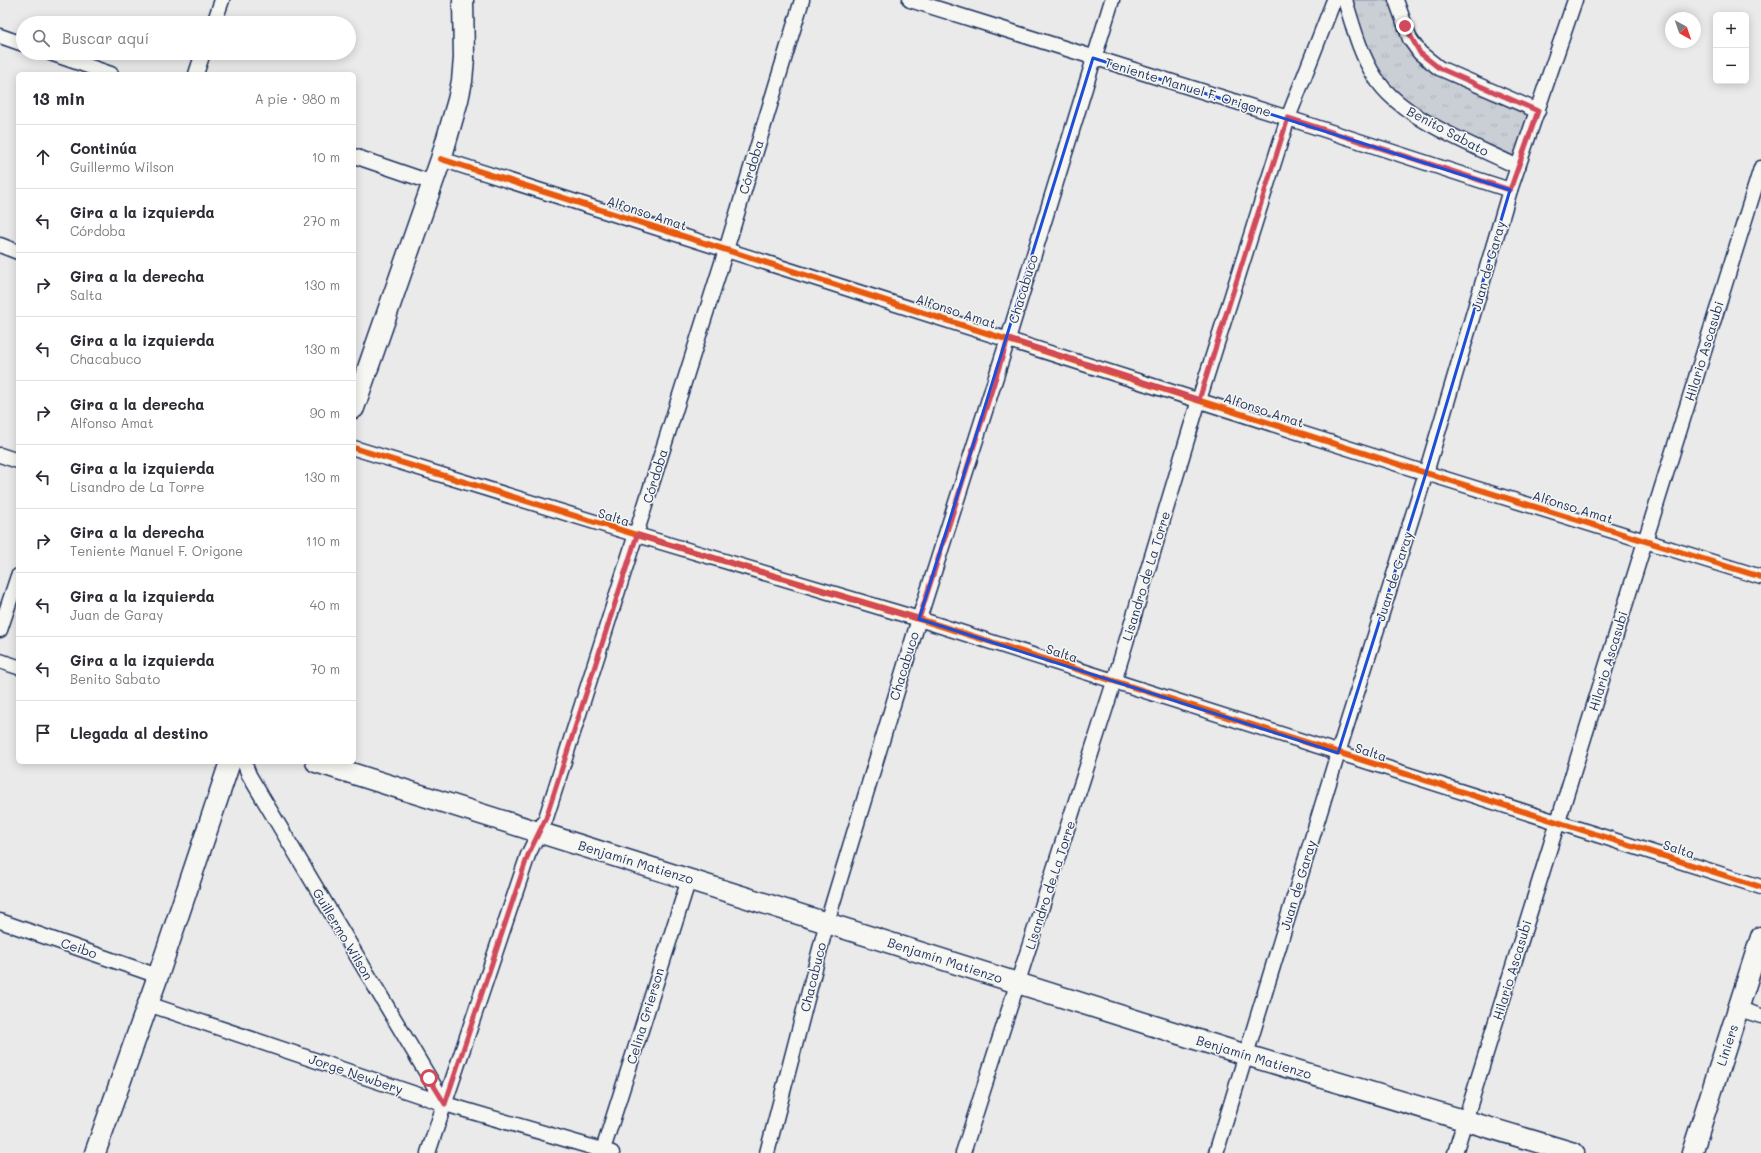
<!DOCTYPE html>
<html lang="es">
<head>
<meta charset="utf-8">
<style>
	body { margin:0; font-family:Mali,sans-serif; background:#f2f2f3; color:#2b2b33 }
	.controls { position:absolute; right:12px; top:12px; display:grid; overflow:hidden; border-radius:6px; box-shadow:0 2px 10px #0003 }
	.controls button { width:36px; height:36px; display:grid; place-items:center; padding:0; border:0; border-bottom:1px solid #e1e1e2; background:#fff; color:#2b2b33; font:20px sans-serif }
	.compass { position:absolute; left:1665px; top:12px; width:36px; height:36px; border-radius:50%; background:#fff; box-shadow:0 2px 10px #0003; rotate:140deg }
	.stop { position:absolute; width:12px; height:12px; margin:-9px; border:3px solid #d1495b; border-radius:50%; background:#fff }
	.stop.end { background:#d1495b; border-color:#fff; box-shadow:0 1px 4px #0008 }
	.list { margin:0; padding:0; list-style:none }
	h2 { display:flex; justify-content:space-between; align-items:center; height:52px; margin:0; padding:0 16px; font-size:17px }
	h2 small { font-size:13px; font-weight:400; color:#7c7c81 }
	.list li { display:grid; grid-template-columns:26px 1fr auto; gap:12px; align-items:center; box-sizing:border-box; height:64px; padding:0 16px; border-top:1px solid #e1e1e2 }
	.list b { display:block; font-size:15px; white-space:nowrap }
	.list p { margin:0; font-size:13px; white-space:nowrap; color:#7c7c81 }
	.list em { font-size:13px; font-style:normal; color:#7c7c81 }
	.icon { flex:none; width:22px; height:22px; fill:none; stroke:currentColor; stroke-width:2; stroke-linecap:round; stroke-linejoin:round }
	.map { position:relative; flex:none; width:1761px; height:1153px; overflow:hidden }
	.search { position:absolute; background:#fff; box-shadow:0 2px 10px #0003; left:16px; top:16px; width:340px; height:44px; display:flex; align-items:center; gap:10px; box-sizing:border-box; padding:0 14px; border-radius:22px; color:#7c7c81; font-size:15px }
	.panel { position:absolute; background:#fff; box-shadow:0 2px 10px #0003; left:16px; top:72px; width:340px; height:692px; border-radius:6px }
	.map>svg:first-child { display:block }
	.grass { fill:url(#grass-tufts); stroke:#727e9a }
	.lines { fill:none; stroke-linecap:round; stroke-linejoin:round }
	.street-casing { stroke:#1b2f5e; stroke-width:17 }
	.secondary-casing { stroke:#1b2f5e; stroke-width:23 }
	.street { stroke:#f6f6f2; stroke-width:14 }
	.secondary { stroke:#f6f6f2; stroke-width:20 }
	.cycleway-casing { stroke:#f6f6f2; stroke-width:8 }
	.cycleway { stroke:#e8590c; stroke-width:6 }
	.route { stroke:#d1495b; stroke-width:5 }
	.marked { fill:none; stroke:#1d4ed8; stroke-width:3; stroke-linejoin:round }
	.labels { text-anchor:middle; stroke-width:3; stroke-linejoin:round; paint-order:stroke }
	.street-label { font-size:13px; fill:#1b2f5e; stroke:#f6f6f2 }
</style>
</head>
<body>
<div class="map">
<svg width="1761" height="1153" viewBox="0 0 1761 1153">
	<defs>
		<pattern id="grass-tufts" width="24" height="20" patternUnits="userSpaceOnUse"><rect width="24" height="20" fill="#caced5"/><path d="M3 7l-1-3M5 7V3M7 7l1-3M15 17l-1-3M17 17v-4M19 17l1-3" fill="none" stroke="#adb1b9"/></pattern>
	</defs>
	<rect width="100%" height="100%" fill="#e9eae9"/>
	<filter id="ink" filterUnits="userSpaceOnUse"><feTurbulence type="fractalNoise" baseFrequency=".025" numOctaves="2"/><feDisplacementMap in="SourceGraphic" scale="8" xChannelSelector="R" yChannelSelector="G"/><feConvolveMatrix kernelMatrix="1 2 1 2 8 2 1 2 1" color-interpolation-filters="sRGB"/></filter>
	<g filter="url(#ink)">
		<path class="grass" d="M1345,0h51l24,53 118,58 -20,56 -96,-47 -37,-31z"/>
		<g class="lines">
			<g class="street-casing">
				<g id="street">
					<path d="M910,0l378,118 222,72"/>
					<path d="M1345,0c8,26 15,54 30,77 26,42 99,68 143,90"/>
					<path d="M1396,0l14,39 10,14 19,15 99,43"/>
					<path d="M214,23l8,-23"/>
					<path d="M0,36l23,8"/>
					<path d="M50,53l61,21"/>
					<path d="M196,74l7,-21"/>
					<path d="M354,156l79,27"/>
					<path d="M441,159l985,314 335,104"/>
					<path d="M0,245l18,7"/>
					<path d="M354,448l283,87 282,84 842,268"/>
					<path d="M0,455l18,6"/>
					<path d="M0,630l18,-54"/>
					<path d="M0,661l18,6"/>
					<path d="M244,762l5,13 196,329"/>
					<path d="M0,921l158,55"/>
					<path d="M148,1004l297,100 167,49"/>
					<path d="M1739,1009l22,7"/>
					<path d="M428,1153l100,-298 18,-37 180,-568 76,-250"/>
					<path d="M602,1153l87,-274"/>
					<path d="M767,1153l60,-231 92,-303 89,-280 104,-339"/>
					<path d="M963,1153l151,-471 85,-282 89,-282 46,-118"/>
					<path d="M1216,1153l122,-400 88,-280 84,-283 65,-190"/>
					<path d="M1455,1153l306,-985"/>
				</g>
			</g>
			<g class="secondary-casing">
				<g id="secondary">
					<path d="M354,408l87,-249 17,-59 4,-19 2,-23 -1,-58"/>
					<path d="M316,762l930,293 328,98"/>
					<path d="M95,1153l63,-177 72,-214"/>
					<path d="M1692,1153l69,-216"/>
				</g>
			</g>
			<use href="#street" class="street"/>
			<use href="#secondary" class="secondary"/>
			<g class="cycleway-casing">
				<g id="cycleway">
					<path d="M441,159l985,314 335,104"/>
					<path d="M354,448l283,87 282,84 842,268"/>
				</g>
			</g>
			<use href="#cycleway" class="cycleway"/>
		</g>
	</g>
	<g class="lines" filter="url(#ink)">
		<path class="route" d="M429,1078l16,26 83,-249 18,-37 91,-283 282,84 89,-280 191,61 89,-282 222,72 28,-79 -99,-43 -19,-15 -15,-27"/>
	</g>
	<path class="marked" d="M1093,58l417,132 -84,283 -88,280 -419,-134z"/>
	<g class="labels">
		<g class="street-label">
			<text transform="translate(1188 87) rotate(17)" y="5">Teniente Manuel F. Origone</text>
			<text transform="translate(1448 131) rotate(28)" y="5">Benito Sabato</text>
			<text transform="translate(751 167) rotate(-73)" y="5">Córdoba</text>
			<text transform="translate(647 213) rotate(18)" y="5">Alfonso Amat</text>
			<text transform="translate(1488 266) rotate(-74)" y="5">Juan de Garay</text>
			<text transform="translate(1023 289) rotate(-73)" y="5">Chacabuco</text>
			<text transform="translate(956 311) rotate(18)" y="5">Alfonso Amat</text>
			<text transform="translate(1704 351) rotate(-73)" y="5">Hilario Ascasubi</text>
			<text transform="translate(1264 410) rotate(18)" y="5">Alfonso Amat</text>
			<text transform="translate(655 476) rotate(-73)" y="5">Córdoba</text>
			<text transform="translate(1573 507) rotate(17)" y="5">Alfonso Amat</text>
			<text transform="translate(614 517) rotate(17)" y="5">Salta</text>
			<text transform="translate(1146 576) rotate(-73)" y="5">Lisandro de La Torre</text>
			<text transform="translate(1394 576) rotate(-72)" y="5">Juan de Garay</text>
			<text transform="translate(1062 653) rotate(18)" y="5">Salta</text>
			<text transform="translate(1608 661) rotate(-73)" y="5">Hilario Ascasubi</text>
			<text transform="translate(904 666) rotate(-73)" y="5">Chacabuco</text>
			<text transform="translate(1371 752) rotate(18)" y="5">Salta</text>
			<text transform="translate(1679 849) rotate(18)" y="5">Salta</text>
			<text transform="translate(636 862) rotate(17)" y="5">Benjamín Matienzo</text>
			<text transform="translate(1050 885) rotate(-72)" y="5">Lisandro de La Torre</text>
			<text transform="translate(1298 885) rotate(-73)" y="5">Juan de Garay</text>
			<text transform="translate(343 934) rotate(59)" y="5">Guillermo Wilson</text>
			<text transform="translate(79 948) rotate(19)" y="5">Ceibo</text>
			<text transform="translate(945 960) rotate(18)" y="5">Benjamín Matienzo</text>
			<text transform="translate(1512 970) rotate(-73)" y="5">Hilario Ascasubi</text>
			<text transform="translate(813 977) rotate(-76)" y="5">Chacabuco</text>
			<text transform="translate(645 1016) rotate(-73)" y="5">Celina Grierson</text>
			<text transform="translate(1727 1045) rotate(-72)" y="5">Liniers</text>
			<text transform="translate(1254 1057) rotate(17)" y="5">Benjamín Matienzo</text>
			<text transform="translate(356 1074) rotate(19)" y="5">Jorge Newbery</text>
		</g>
	</g>
</svg>
<div class="controls">
<button>+</button>
<button>−</button>
</div>
<svg class="compass" viewBox="-18 -18 36 36"><path d="M0-13l5 13h-10z" fill="#e53935"/><path d="M0 13l5-13h-10z" fill="#7c7c81"/></svg>
<div class="stop" style="left:429px;top:1078px"></div>
<div class="stop end" style="left:1405px;top:26px"></div>
<div class="search"><svg class="icon" aria-label="search" viewBox="0 0 24 24"><circle cx="10" cy="10" r="6"/><path d="M15 15l6 6"/></svg>Buscar aquí</div>
<section class="panel">
<h2>13 min<small>A pie · 980 m</small></h2>
<ul class="list">
<li><svg class="icon" aria-label="ahead" viewBox="0 0 24 24"><path d="M12 20V5M6 11l6-6 6 6"/></svg><div><b>Continúa</b><p>Guillermo Wilson</p></div><em>10 m</em></li>
<li><svg class="icon" aria-label="left" viewBox="0 0 24 24"><path d="M17 20v-9H6M10 6l-5 5 5 5"/></svg><div><b>Gira a la izquierda</b><p>Córdoba</p></div><em>270 m</em></li>
<li><svg class="icon" aria-label="right" viewBox="0 0 24 24"><path d="M7 20v-9h11M14 6l5 5-5 5"/></svg><div><b>Gira a la derecha</b><p>Salta</p></div><em>130 m</em></li>
<li><svg class="icon" aria-label="left" viewBox="0 0 24 24"><path d="M17 20v-9H6M10 6l-5 5 5 5"/></svg><div><b>Gira a la izquierda</b><p>Chacabuco</p></div><em>130 m</em></li>
<li><svg class="icon" aria-label="right" viewBox="0 0 24 24"><path d="M7 20v-9h11M14 6l5 5-5 5"/></svg><div><b>Gira a la derecha</b><p>Alfonso Amat</p></div><em>90 m</em></li>
<li><svg class="icon" aria-label="left" viewBox="0 0 24 24"><path d="M17 20v-9H6M10 6l-5 5 5 5"/></svg><div><b>Gira a la izquierda</b><p>Lisandro de La Torre</p></div><em>130 m</em></li>
<li><svg class="icon" aria-label="right" viewBox="0 0 24 24"><path d="M7 20v-9h11M14 6l5 5-5 5"/></svg><div><b>Gira a la derecha</b><p>Teniente Manuel F. Origone</p></div><em>110 m</em></li>
<li><svg class="icon" aria-label="left" viewBox="0 0 24 24"><path d="M17 20v-9H6M10 6l-5 5 5 5"/></svg><div><b>Gira a la izquierda</b><p>Juan de Garay</p></div><em>40 m</em></li>
<li><svg class="icon" aria-label="left" viewBox="0 0 24 24"><path d="M17 20v-9H6M10 6l-5 5 5 5"/></svg><div><b>Gira a la izquierda</b><p>Benito Sabato</p></div><em>70 m</em></li>
<li><svg class="icon" aria-label="arrive" viewBox="0 0 24 24"><path d="M6 21V4h12l-3 4 3 4H6"/></svg><div><b>Llegada al destino</b></div></li>
</ul>
</section>
</div>
</body>
</html>
